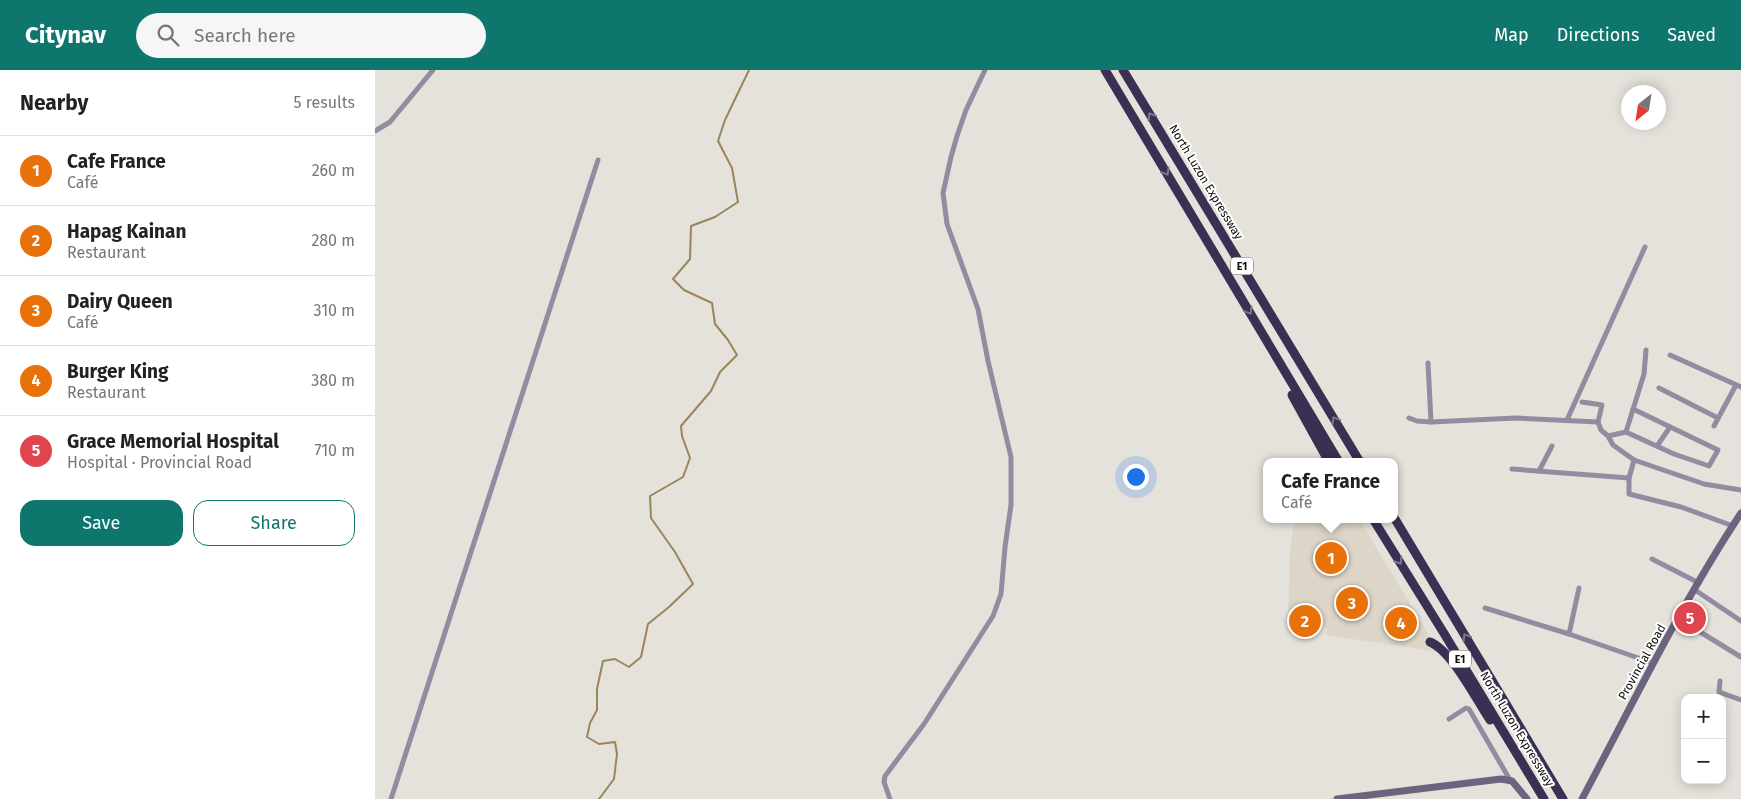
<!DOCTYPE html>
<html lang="en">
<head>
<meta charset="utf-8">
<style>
	body { margin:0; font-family:"Fira Sans",sans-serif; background:#f6f6f6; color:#222 }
	.controls { position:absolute; right:15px; bottom:15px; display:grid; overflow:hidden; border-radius:10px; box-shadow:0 2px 12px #0003 }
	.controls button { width:45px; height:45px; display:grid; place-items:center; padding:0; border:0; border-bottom:1px solid #e0e0e0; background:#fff; color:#222; font:25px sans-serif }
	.compass { position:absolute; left:1246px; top:15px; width:45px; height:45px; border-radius:50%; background:#fff; box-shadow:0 2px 12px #0003; rotate:210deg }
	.you { position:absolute; left:760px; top:406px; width:18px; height:18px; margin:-12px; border:4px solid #fff; border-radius:50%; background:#1a73e8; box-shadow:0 0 0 8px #1a73e833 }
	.badge { display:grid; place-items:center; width:32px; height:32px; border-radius:50%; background:#0f766e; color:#fff; font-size:16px; font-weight:700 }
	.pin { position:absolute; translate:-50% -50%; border:2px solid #fff; box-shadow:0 1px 5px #0006 }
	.popup { position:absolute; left:888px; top:388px; width:135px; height:65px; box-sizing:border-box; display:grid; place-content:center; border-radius:10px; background:#fff; filter:drop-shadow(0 1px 4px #0005); font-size:16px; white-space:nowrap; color:#767676 }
	.popup b { font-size:19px; color:#222 }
	.popup::after { content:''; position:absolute; left:50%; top:100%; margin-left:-10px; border:10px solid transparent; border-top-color:#fff }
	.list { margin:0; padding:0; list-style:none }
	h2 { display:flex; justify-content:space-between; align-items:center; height:65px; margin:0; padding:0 20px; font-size:21px }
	h2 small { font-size:16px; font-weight:400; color:#767676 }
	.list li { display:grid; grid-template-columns:32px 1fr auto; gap:15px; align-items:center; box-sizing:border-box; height:70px; padding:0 20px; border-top:1px solid #e0e0e0 }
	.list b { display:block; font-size:19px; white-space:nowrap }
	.list p { margin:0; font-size:16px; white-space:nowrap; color:#767676 }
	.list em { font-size:16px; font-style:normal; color:#767676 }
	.actions { display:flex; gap:10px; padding:15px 20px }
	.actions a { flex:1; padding:11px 0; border:1px solid #0f766e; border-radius:15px; text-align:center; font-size:18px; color:#0f766e }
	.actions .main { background:#0f766e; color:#fff }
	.icon { flex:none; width:28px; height:28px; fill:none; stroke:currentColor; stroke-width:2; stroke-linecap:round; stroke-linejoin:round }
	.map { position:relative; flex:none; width:1366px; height:729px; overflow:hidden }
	header { display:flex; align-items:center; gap:30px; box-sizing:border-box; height:70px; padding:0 25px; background:#0f766e; color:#fff }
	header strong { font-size:24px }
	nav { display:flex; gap:28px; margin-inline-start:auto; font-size:18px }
	.search { width:350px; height:45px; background:#f6f6f6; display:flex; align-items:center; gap:12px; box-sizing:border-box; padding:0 18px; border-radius:28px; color:#767676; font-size:19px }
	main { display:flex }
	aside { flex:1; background:#fff }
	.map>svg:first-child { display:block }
	.built { fill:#dcd5c8 }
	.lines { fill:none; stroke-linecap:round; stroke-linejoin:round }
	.stream { stroke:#9b855c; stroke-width:2 }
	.street { stroke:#918ca0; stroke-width:5 }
	.secondary { stroke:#6b647f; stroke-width:7 }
	.highway { stroke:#3b2f53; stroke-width:9 }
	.oneway { stroke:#80788f }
	.labels { text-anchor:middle; stroke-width:4; stroke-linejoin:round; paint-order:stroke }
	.shield { fill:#fff; stroke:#575654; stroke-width:1 }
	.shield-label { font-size:11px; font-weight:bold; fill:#0f0e0b }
	.street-label { font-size:12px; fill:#0f0e0b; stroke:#fff }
</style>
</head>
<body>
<header>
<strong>Citynav</strong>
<div class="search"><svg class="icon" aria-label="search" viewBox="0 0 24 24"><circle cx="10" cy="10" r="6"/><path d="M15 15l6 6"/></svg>Search here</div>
<nav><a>Map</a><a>Directions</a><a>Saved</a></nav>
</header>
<main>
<aside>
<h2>Nearby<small>5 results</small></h2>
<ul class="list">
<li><span class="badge" style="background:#e8710a">1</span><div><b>Cafe France</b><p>Café</p></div><em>260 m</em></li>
<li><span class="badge" style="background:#e8710a">2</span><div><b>Hapag Kainan</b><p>Restaurant</p></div><em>280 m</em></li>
<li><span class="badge" style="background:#e8710a">3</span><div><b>Dairy Queen</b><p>Café</p></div><em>310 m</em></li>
<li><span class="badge" style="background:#e8710a">4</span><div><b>Burger King</b><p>Restaurant</p></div><em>380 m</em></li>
<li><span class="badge" style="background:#e0444e">5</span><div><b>Grace Memorial Hospital</b><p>Hospital · Provincial Road</p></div><em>710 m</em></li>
</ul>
<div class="actions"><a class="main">Save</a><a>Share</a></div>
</aside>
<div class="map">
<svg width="1366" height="729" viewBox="0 0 1366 729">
	<rect width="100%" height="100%" fill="#e5e1db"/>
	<path class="built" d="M922,449h62l80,133 -113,-17 2,-7 -40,-6 2,-69 3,-26z"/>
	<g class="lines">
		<path class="stream" d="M224,729l15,-20 3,-25 -2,-12 -16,2 -12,-7 3,-14 7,-13v-21l6,-28 12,-2 14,8 12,-10 7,-33 21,-17 24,-23 -18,-32 -24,-34 -1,-22 33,-19 7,-19 -8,-22 -1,-10 30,-35 9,-19 17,-17 -9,-15 -13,-16 -3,-21 -28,-13 -11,-11 17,-20 1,-33 24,-9 23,-15 -6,-34 -14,-27 7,-21 24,-50"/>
		<g class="street">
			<path d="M0,61l15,-9 43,-52"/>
			<path d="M1295,285l71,32"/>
			<path d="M1053,293l3,59"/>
			<path d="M1284,318l59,30"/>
			<path d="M1207,332l20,3 -4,17 3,8 7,6 5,9 21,15 70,24 37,6"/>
			<path d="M1034,348l8,3 14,1 85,-4 82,4"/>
			<path d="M1192,350l78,-173"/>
			<path d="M1339,356l22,-41"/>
			<path d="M1251,362l18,-58 2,-24"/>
			<path d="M1233,366l18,-4 48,22 35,12 9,-16 -85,-41"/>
			<path d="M1282,376l13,-19"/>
			<path d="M1259,390l-5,18v16l52,13 52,19"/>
			<path d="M1137,399l117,9"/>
			<path d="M1164,401l13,-25"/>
			<path d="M1277,489l47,24"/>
			<path d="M1320,520l46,31"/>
			<path d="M1110,538l84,26 84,29"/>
			<path d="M1304,549l62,38"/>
			<path d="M1194,564l10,-46"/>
			<path d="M1345,611l-1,11 22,8"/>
			<path d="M1074,649l17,-11 3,1 41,71"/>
			<path d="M16,729l207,-639"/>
			<path d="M515,729l-6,-17 1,-6 39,-52 69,-108 8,-22 4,-47 6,-42v-48l-23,-96 -10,-52 -31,-85 -4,-31 8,-36 6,-21 9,-26 19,-40"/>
		</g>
		<g class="secondary">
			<path d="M962,729l164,-20 11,2 15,18"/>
			<path d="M1207,729c51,-96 99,-195 159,-286"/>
		</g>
		<g class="highway">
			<path d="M730,0l234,392"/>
			<path d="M748,0l237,392"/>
			<path d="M917,325l37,67"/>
			<path d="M998,449l72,116 99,164"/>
			<path d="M1020,449l168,280"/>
			<path d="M1055,572c22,9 46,57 60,78"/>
		</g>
	</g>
	<defs><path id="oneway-chevron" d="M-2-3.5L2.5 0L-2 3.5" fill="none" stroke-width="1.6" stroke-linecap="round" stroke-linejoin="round" transform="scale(1.25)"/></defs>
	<g class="oneway">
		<use href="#oneway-chevron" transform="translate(776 46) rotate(-122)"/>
		<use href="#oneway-chevron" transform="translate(791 102) rotate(59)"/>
		<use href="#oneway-chevron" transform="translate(874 241) rotate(59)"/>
		<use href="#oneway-chevron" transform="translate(960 350) rotate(-121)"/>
		<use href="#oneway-chevron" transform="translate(1024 491) rotate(58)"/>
		<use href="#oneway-chevron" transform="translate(1091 567) rotate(-121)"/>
	</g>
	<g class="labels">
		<g class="shield">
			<rect x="856" y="187.5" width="22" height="17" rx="4"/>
			<rect x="1074" y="580.5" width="22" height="17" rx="4"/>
		</g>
		<g class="shield-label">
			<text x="867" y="200">E1</text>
			<text x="1085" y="593">E1</text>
		</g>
		<g class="street-label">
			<text transform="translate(831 112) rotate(59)" y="4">North Luzon Expressway</text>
			<text transform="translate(1267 592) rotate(-61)" y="4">Provincial Road</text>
			<text transform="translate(1142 659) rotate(59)" y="4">North Luzon Expressway</text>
		</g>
	</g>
</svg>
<div class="controls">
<button>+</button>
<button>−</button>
</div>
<svg class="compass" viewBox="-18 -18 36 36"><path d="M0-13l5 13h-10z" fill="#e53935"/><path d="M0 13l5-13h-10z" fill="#767676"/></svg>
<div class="you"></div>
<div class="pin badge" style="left:956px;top:488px;background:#e8710a">1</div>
<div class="popup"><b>Cafe France</b>Café</div>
<div class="pin badge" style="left:930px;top:551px;background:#e8710a">2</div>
<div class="pin badge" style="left:977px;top:533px;background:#e8710a">3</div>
<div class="pin badge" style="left:1026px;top:553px;background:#e8710a">4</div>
<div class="pin badge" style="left:1315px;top:548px;background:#e0444e">5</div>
</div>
</main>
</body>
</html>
